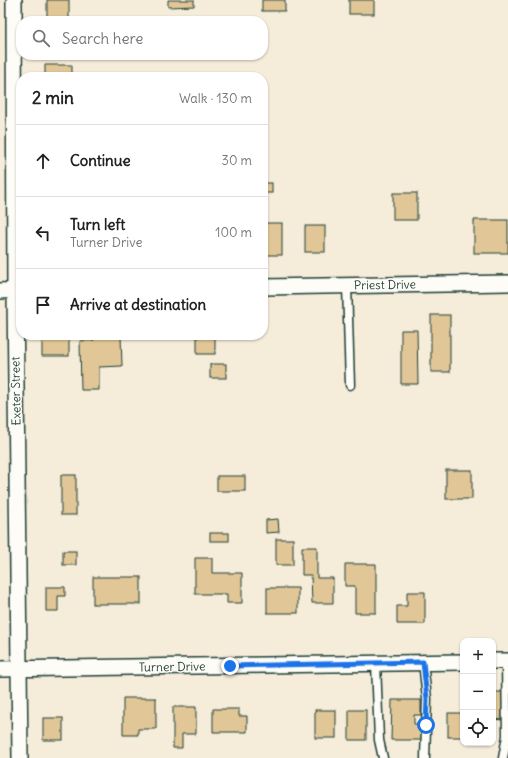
<!DOCTYPE html>
<html lang="en">
<head>
<meta charset="utf-8">
<style>
	body { margin:0; font-family:Delius,sans-serif; background:#f2f2f2; color:#202124 }
	.controls { position:absolute; right:12px; bottom:12px; display:grid; overflow:hidden; border-radius:8px; box-shadow:0 1px 3px #0004 }
	.controls button { width:36px; height:36px; display:grid; place-items:center; padding:0; border:0; border-bottom:1px solid #e0e0e0; background:#fff; color:#202124; font:20px sans-serif }
	.stop { position:absolute; width:12px; height:12px; margin:-9px; border:3px solid #1a73e8; border-radius:50%; background:#fff }
	.stop.end { background:#1a73e8; border-color:#fff; box-shadow:0 1px 4px #0008 }
	.list { margin:0; padding:0; list-style:none }
	h2 { display:flex; justify-content:space-between; align-items:center; height:52px; margin:0; padding:0 16px; font-size:17px }
	h2 small { font-size:13px; font-weight:400; color:#757577 }
	.list li { display:grid; grid-template-columns:26px 1fr auto; gap:12px; align-items:center; box-sizing:border-box; height:72px; padding:0 16px; border-top:1px solid #e0e0e0 }
	.list b { display:block; font-size:15px; white-space:nowrap }
	.list p { margin:0; font-size:13px; white-space:nowrap; color:#757577 }
	.list em { font-size:13px; font-style:normal; color:#757577 }
	.icon { flex:none; width:22px; height:22px; fill:none; stroke:currentColor; stroke-width:2; stroke-linecap:round; stroke-linejoin:round }
	.map { position:relative; flex:none; width:508px; height:758px; overflow:hidden }
	.search { position:absolute; background:#fff; box-shadow:0 1px 3px #0004; left:16px; top:16px; width:252px; height:44px; display:flex; align-items:center; gap:10px; box-sizing:border-box; padding:0 14px; border-radius:16px; color:#757577; font-size:15px }
	.panel { position:absolute; background:#fff; box-shadow:0 1px 3px #0004; left:16px; top:72px; width:252px; height:268px; border-radius:16px }
	.map>svg:first-child { display:block }
	.building { fill:#e1c797; stroke:#1f3d34 }
	.lines { fill:none; stroke-linecap:round; stroke-linejoin:round }
	.lane-casing { stroke:#1f3d34; stroke-width:11 }
	.street-casing { stroke:#1f3d34; stroke-width:18 }
	.lane { stroke:#fdfcf7; stroke-width:8 }
	.street { stroke:#fdfcf7; stroke-width:15 }
	.route { stroke:#1a73e8; stroke-width:5 }
	.labels { text-anchor:middle; stroke-width:3; stroke-linejoin:round; paint-order:stroke }
	.street-label { font-size:12px; fill:#1f3d34; stroke:#fdfcf7 }
</style>
</head>
<body>
<div class="map">
<svg width="508" height="758" viewBox="0 0 508 758">
	<rect width="100%" height="100%" fill="#f5ecda"/>
	<filter id="ink" filterUnits="userSpaceOnUse"><feTurbulence type="fractalNoise" baseFrequency=".025" numOctaves="2"/><feDisplacementMap in="SourceGraphic" scale="8" xChannelSelector="R" yChannelSelector="G"/><feConvolveMatrix kernelMatrix="1 2 1 2 8 2 1 2 1" color-interpolation-filters="sRGB"/></filter>
	<g filter="url(#ink)">
		<g class="building">
			<rect x="47" y="0" width="22" height="20"/>
			<path d="M168,0h26v6l-26,1z"/>
			<rect x="262" y="0" width="23" height="11"/>
			<rect x="349" y="0" width="25" height="14"/>
			<path d="M45,65h27v10h9v2h-36z"/>
			<rect x="263" y="183" width="9" height="10"/>
			<rect x="393" y="193" width="24" height="27"/>
			<rect x="474" y="220" width="34" height="33"/>
			<rect x="263" y="223" width="19" height="32"/>
			<rect x="305" y="226" width="20" height="26"/>
			<rect x="431" y="315" width="19" height="57"/>
			<path d="M401,330h16l1,54h-17z"/>
			<rect x="42" y="335" width="27" height="21"/>
			<rect x="197" y="335" width="18" height="19"/>
			<path d="M121,336l1,30 -23,1v23h-18l-1,-49 14,-1v-3z"/>
			<rect x="210" y="364" width="16" height="14"/>
			<rect x="446" y="470" width="26" height="29"/>
			<rect x="61" y="475" width="15" height="40"/>
			<rect x="217" y="476" width="28" height="15"/>
			<path d="M278,519l1,13 -13,1v-13z"/>
			<rect x="210" y="533" width="19" height="8"/>
			<rect x="276" y="539" width="17" height="26"/>
			<path d="M302,547h15v31h16v25h-21l-1,-28h-9z"/>
			<rect x="63" y="551" width="13" height="14"/>
			<path d="M195,558h17v15h30v30h-15v-9h-32z"/>
			<path d="M345,564h31v49h-21v-27h-10z"/>
			<rect x="93" y="577" width="48" height="27"/>
			<path d="M46,587h19v9h-7v15h-12z"/>
			<rect x="267" y="588" width="31" height="25"/>
			<path d="M407,592h18v32h-28v-18h10z"/>
			<path d="M493,692h10l-1,28 -9,-1z"/>
			<path d="M123,698h33v31h-18v6h-15z"/>
			<path d="M392,700h29v15h-7v9h8v16h-31z"/>
			<path d="M173,707h23v27h-14v14h-9z"/>
			<path d="M213,709h26v7h8v16h-34z"/>
			<rect x="315" y="710" width="21" height="28"/>
			<rect x="349" y="710" width="17" height="30"/>
			<rect x="448" y="713" width="15" height="24"/>
			<rect x="43" y="718" width="20" height="22"/>
		</g>
		<g class="lines">
			<g class="lane-casing">
				<g id="lane">
					<path d="M347,285l3,100"/>
					<path d="M423,662l4,37 -2,59"/>
					<path d="M376,663l3,77 4,18"/>
					<path d="M503,758l4,-22 -1,-75"/>
				</g>
			</g>
			<g class="street-casing">
				<g id="street">
					<path d="M14,0l1,291 5,467"/>
					<path d="M263,287l245,-4"/>
					<path d="M0,291l21,-1"/>
					<path d="M493,661h15"/>
					<path d="M0,669l463,-7"/>
				</g>
			</g>
			<use href="#lane" class="lane"/>
			<use href="#street" class="street"/>
		</g>
	</g>
	<g class="lines" filter="url(#ink)">
		<path class="route" d="M230,666l193,-4 4,37 -1,26"/>
	</g>
	<g class="labels">
		<g class="street-label">
			<text transform="translate(385 285) rotate(-1)" y="4">Priest Drive</text>
			<text transform="translate(16 391) rotate(-91)" y="4">Exeter Street</text>
			<text transform="translate(172 667) rotate(-1)" y="4">Turner Drive</text>
		</g>
	</g>
</svg>
<div class="controls">
<button>+</button>
<button>−</button>
<button><svg class="icon" aria-label="locate" viewBox="0 0 24 24"><circle cx="12" cy="12" r="6"/><path d="M12 2v4M12 18v4M2 12h4M18 12h4"/></svg></button>
</div>
<div class="stop" style="left:426px;top:725px"></div>
<div class="stop end" style="left:230px;top:666px"></div>
<div class="search"><svg class="icon" aria-label="search" viewBox="0 0 24 24"><circle cx="10" cy="10" r="6"/><path d="M15 15l6 6"/></svg>Search here</div>
<section class="panel">
<h2>2 min<small>Walk · 130 m</small></h2>
<ul class="list">
<li><svg class="icon" aria-label="ahead" viewBox="0 0 24 24"><path d="M12 20V5M6 11l6-6 6 6"/></svg><div><b>Continue</b></div><em>30 m</em></li>
<li><svg class="icon" aria-label="left" viewBox="0 0 24 24"><path d="M17 20v-9H6M10 6l-5 5 5 5"/></svg><div><b>Turn left</b><p>Turner Drive</p></div><em>100 m</em></li>
<li><svg class="icon" aria-label="arrive" viewBox="0 0 24 24"><path d="M6 21V4h12l-3 4 3 4H6"/></svg><div><b>Arrive at destination</b></div></li>
</ul>
</section>
</div>
</body>
</html>
